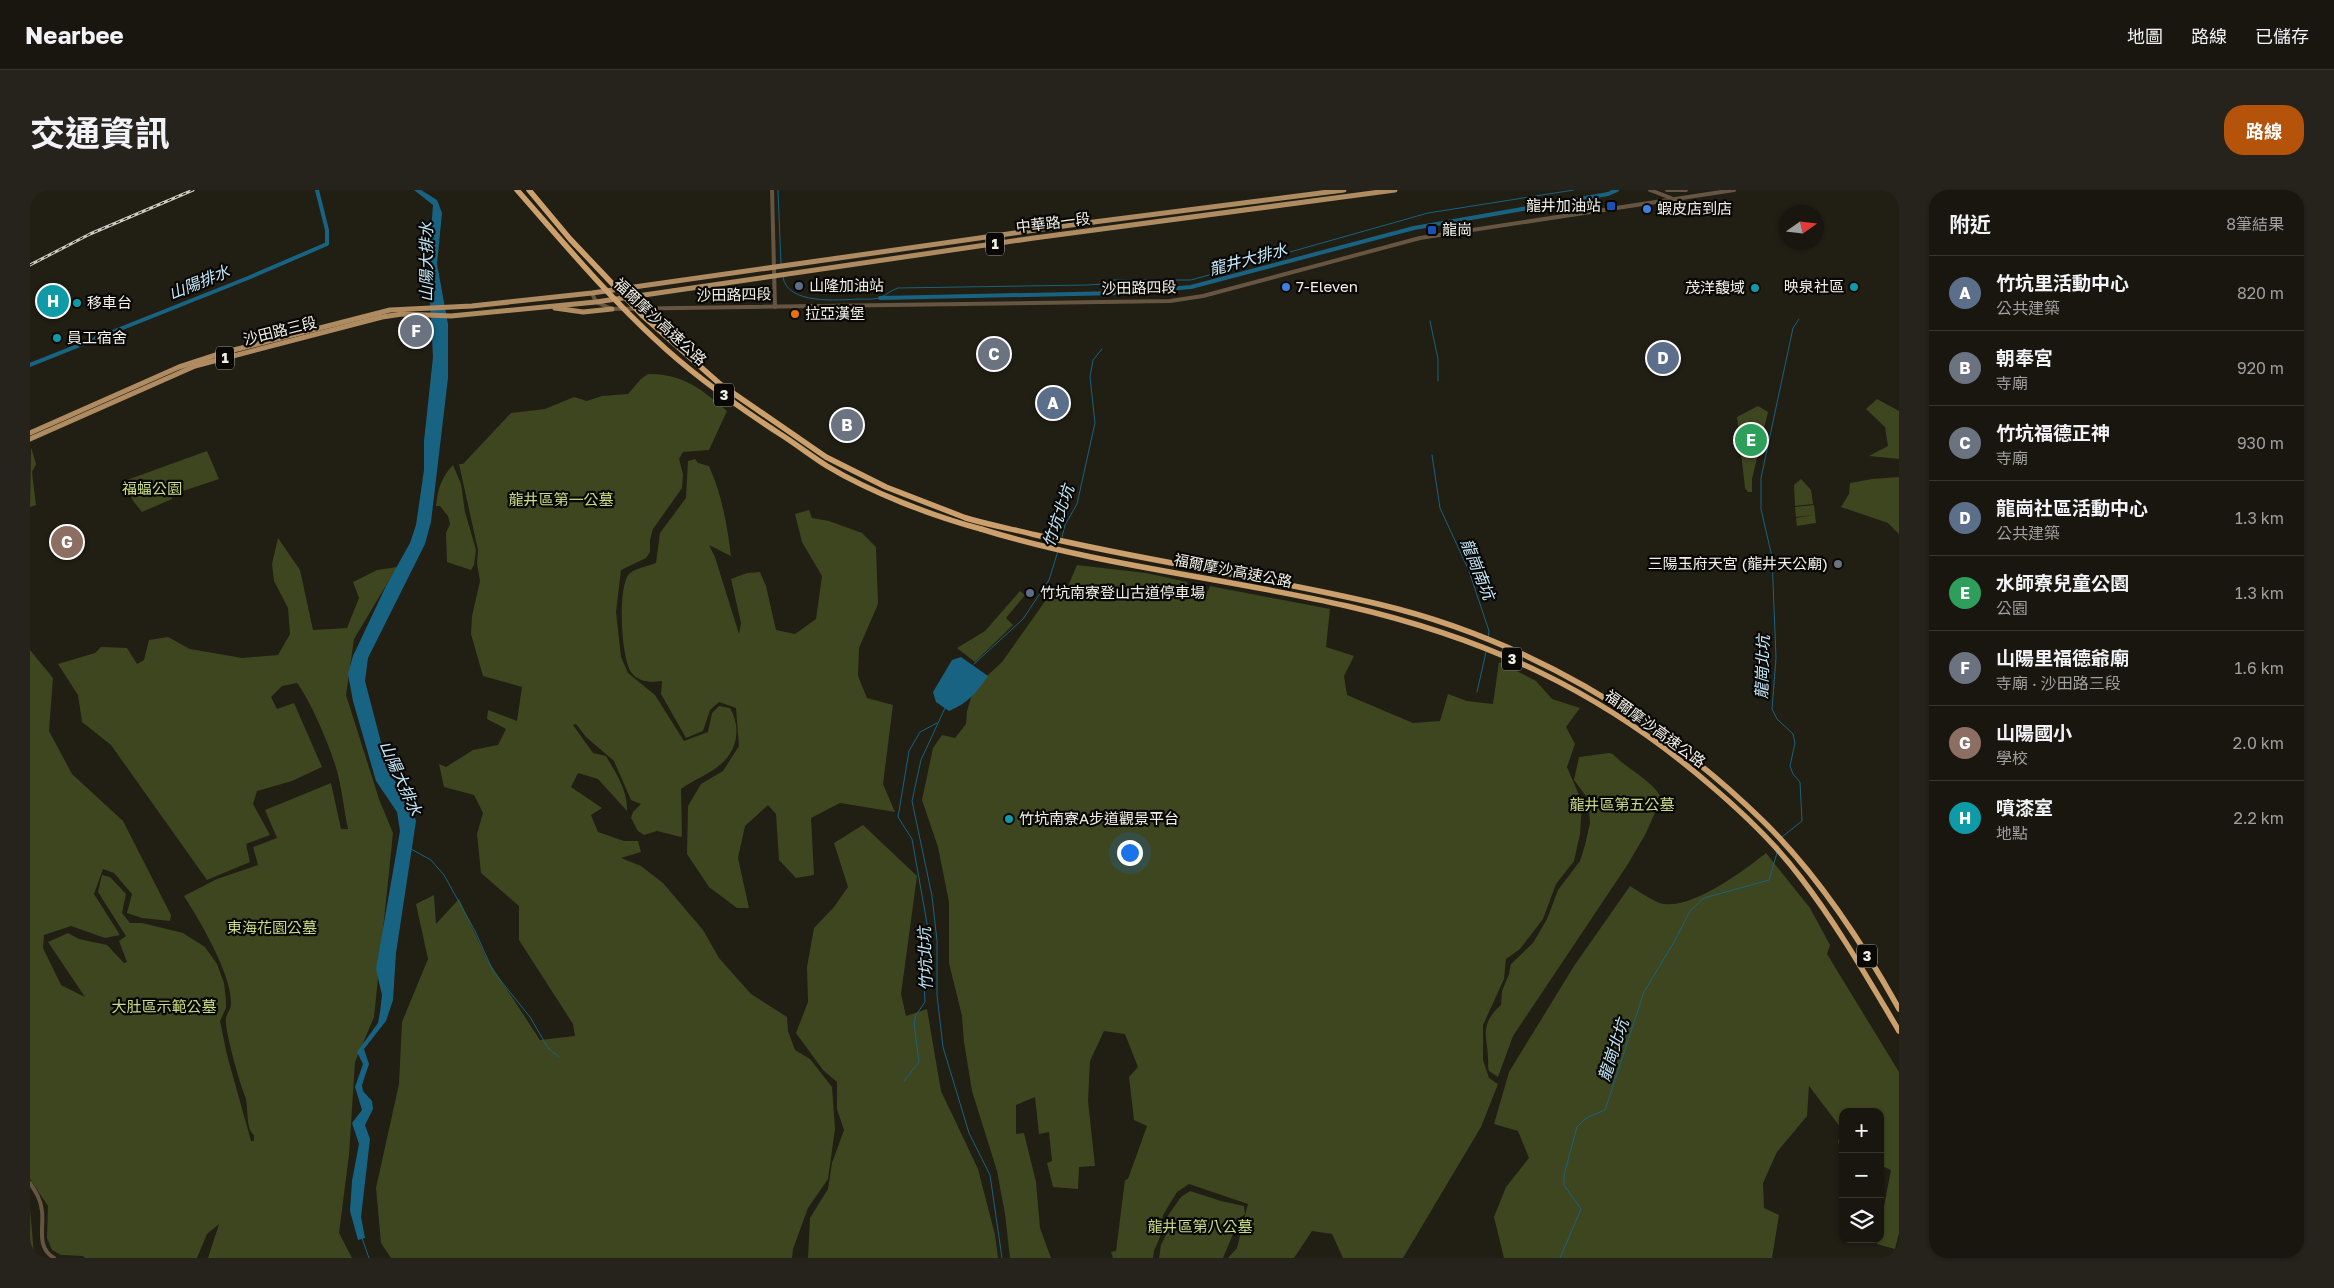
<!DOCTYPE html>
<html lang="zh-TW">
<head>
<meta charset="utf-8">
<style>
	body { margin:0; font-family:"Golos Text","Noto Sans TC",sans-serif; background:#26231d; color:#f1f3f6 }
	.controls { position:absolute; right:15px; bottom:15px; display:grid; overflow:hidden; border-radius:10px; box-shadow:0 1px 4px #0004 }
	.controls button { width:45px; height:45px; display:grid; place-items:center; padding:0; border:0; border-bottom:1px solid #37352f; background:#19160f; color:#f1f3f6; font:25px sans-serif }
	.compass { position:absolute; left:1749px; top:15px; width:45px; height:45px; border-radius:50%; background:#19160f; box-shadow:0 1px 4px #0004; rotate:76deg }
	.you { position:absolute; left:1099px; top:662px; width:18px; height:18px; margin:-12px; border:4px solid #fff; border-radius:50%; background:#1a73e8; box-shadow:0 0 0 8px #1a73e833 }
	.badge { display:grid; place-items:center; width:32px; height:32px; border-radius:50%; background:#b45309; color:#fff; font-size:16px; font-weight:700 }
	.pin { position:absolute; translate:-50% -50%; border:2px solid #fff; box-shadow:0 1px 5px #0006 }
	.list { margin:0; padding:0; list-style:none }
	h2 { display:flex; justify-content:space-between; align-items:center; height:65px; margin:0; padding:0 20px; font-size:21px }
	h2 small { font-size:16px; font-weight:400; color:#9f9f9e }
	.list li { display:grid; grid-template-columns:32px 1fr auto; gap:15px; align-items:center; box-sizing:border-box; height:75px; padding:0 20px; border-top:1px solid #37352f }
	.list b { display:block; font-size:19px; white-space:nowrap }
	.list p { margin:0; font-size:16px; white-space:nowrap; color:#9f9f9e }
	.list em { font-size:16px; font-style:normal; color:#9f9f9e }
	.icon { flex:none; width:28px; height:28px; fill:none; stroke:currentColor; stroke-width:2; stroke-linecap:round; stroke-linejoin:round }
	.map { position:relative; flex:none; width:1869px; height:1068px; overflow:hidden; border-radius:20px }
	header { display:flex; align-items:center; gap:30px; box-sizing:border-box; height:70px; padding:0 25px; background:#19160f; border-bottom:1px solid #37352f }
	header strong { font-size:24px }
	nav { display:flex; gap:28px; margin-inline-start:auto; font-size:18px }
	.intro { display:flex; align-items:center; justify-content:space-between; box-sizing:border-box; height:120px; padding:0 30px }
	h1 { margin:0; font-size:35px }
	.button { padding:12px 22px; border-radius:20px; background:#b45309; color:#fff; font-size:18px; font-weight:700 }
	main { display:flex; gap:30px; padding:0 30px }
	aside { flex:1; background:#19160f; border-radius:20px; box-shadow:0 1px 4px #0004 }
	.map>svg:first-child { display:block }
	.green { fill:#3e461f }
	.water { fill:#186382 }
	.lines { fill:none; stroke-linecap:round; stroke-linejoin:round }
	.stream { stroke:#186382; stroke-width:1 }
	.canal { stroke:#186382; stroke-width:4 }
	.tertiary { stroke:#665541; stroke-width:4 }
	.primary { stroke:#af8b61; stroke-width:5 }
	.motorway { stroke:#cca06d; stroke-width:5.5 }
	.rail-casing { stroke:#cccbc2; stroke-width:3 }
	.rail { stroke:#090805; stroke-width:1; stroke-dasharray:4; stroke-linecap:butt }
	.motorway-bridge { stroke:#cca06d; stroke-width:5.5 }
	.transit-dot { fill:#1a4fb4; stroke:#090805; stroke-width:2 }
	.shop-dot { fill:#3f7fe0; stroke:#090805; stroke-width:2 }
	.service-dot { fill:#5c6f8a; stroke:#090805; stroke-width:2 }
	.culture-dot { fill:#0f9aa8; stroke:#090805; stroke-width:2 }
	.food-dot { fill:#e8710a; stroke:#090805; stroke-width:2 }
	.worship-dot { fill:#6b7280; stroke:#090805; stroke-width:2 }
	.labels { text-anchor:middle; stroke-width:4.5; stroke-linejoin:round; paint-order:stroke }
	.shield { fill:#090805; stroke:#abaaa4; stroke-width:1 }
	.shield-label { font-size:14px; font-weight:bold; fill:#f1f0e8 }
	.poi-label { font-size:15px; fill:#f1f0e8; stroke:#090805; text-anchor:start }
	.street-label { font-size:15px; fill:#f1f0e8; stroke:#090805 }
	.park-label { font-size:15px; fill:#c8dc83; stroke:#090805 }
	.water-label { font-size:16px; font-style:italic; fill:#c4e9fc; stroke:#090805 }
</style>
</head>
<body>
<header>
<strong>Nearbee</strong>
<nav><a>地圖</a><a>路線</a><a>已儲存</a></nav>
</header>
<div class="intro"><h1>交通資訊</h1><a class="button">路線</a></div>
<main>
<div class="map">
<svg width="1869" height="1068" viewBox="0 0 1869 1068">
	<rect width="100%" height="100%" fill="#211e14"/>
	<g class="green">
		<path d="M618,184c34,-1 55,16 79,37l-18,39 -26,2 -4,7 4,15 -1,14 -29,41 -3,11v12l-4,6 -25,12 -5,42 5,45 7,16 27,22 29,46 24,-9 4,-19 7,-7 11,2c11,18 8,42 -9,56 -11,10 -28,16 -40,25l1,46 -1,2 -24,-6 -13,4 -6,-4 -7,-13 2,-6 8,-8 -10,-4 -17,-39 -28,-24 -10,-13 -3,1 20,28 13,3c10,17 22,35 21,55l-29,-32 -20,-6 -7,14 31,21 -11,7 7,17 26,9h14l3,11 -20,6 20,8 22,17 40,47 16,28 32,36 36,23 1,14 7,19 15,9 22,28 3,42 -7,50 -20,29 -15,41 -1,9h-401l-10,-15 -5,-55 23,-104 3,-62 26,-63 -12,-55 18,-9 2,29 23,-25 28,60 53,81 35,-4 -2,-12 -54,-84v-34l-38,-33 -4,-39 6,-21 -9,-18 -30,-8 -5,-23 7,3 27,-17 25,-5 8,-16 -19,-10 1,-9 29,11 5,-34 -39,-11 -12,-42 1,-18 8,-35 -3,-18 1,-13 -19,-86h4l48,-51 34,-4 29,-12 13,4 15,-5 26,-2 13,-15z"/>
		<path d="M1847,209l22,12v48l-30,-3 19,-10 -3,-19 -19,-18z"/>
		<path d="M1728,216l10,6 -16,67v13h-4l-3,-4 -8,-71z"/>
		<path d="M1,257l5,17 -4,8 4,33 -6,2z"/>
		<path d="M177,261l12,28 -48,16 1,4 -30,13 -9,-11 -9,-20z"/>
		<path d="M665,269l3,4 11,3c13,29 18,58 22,90l-22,-11 6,12 24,77 2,-11 -10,-44 16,-6 13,-1 6,14 10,44 19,4 21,-15 6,-43 -20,-34 -7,-28 14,-4 3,8 17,3 33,12 14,14 2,57 -19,44 -1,28 9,22 26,7 -10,79 12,28 -55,-9 -29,15 3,57 -18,3 -17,-18 -3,-46 -8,-9 -23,21 -7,32 11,50h-12l-28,-21 -22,-33 1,-48 13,-22 22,-13 16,-25 -3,-38 -17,-6 -9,8 -7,21 -17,7 -25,-44 1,-13c-11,2 -24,1 -31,-9 -10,-14 -14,-88 -1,-99 7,-5 18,-7 26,-10l4,-30 26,-35 2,-37z"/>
		<path d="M423,275l8,19 4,28 11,38 -2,15 -3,5 -24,-8 -1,-29 4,-9 -2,-8 -8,-10h-4c2,-18 5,-28 17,-41z"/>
		<path d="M1869,287v57l-11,-11 -47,-16 8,-13 1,-11 22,-4z"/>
		<path d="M1771,289l10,11 2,14 -18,2 -1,-21z"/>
		<path d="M1784,315l2,18 -19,3 -1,-8 17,-3 -17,2 -1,-10z"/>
		<path d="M248,348l22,32 13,60 34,-2 12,-30 -6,-16 24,-12 20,-3 -43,72 -8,56 33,104 14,34 -19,184 -19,45 -6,93 -10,78 13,25h-144l11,-34 -12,10 -10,24h-112l-2,-2 -22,-1 -9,-5 -5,-12 1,-32 -18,-27v-529l23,28 -4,53 23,43 51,47 48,94 -1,6 -28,-3 -15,-5 5,-19 -18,-21 -11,-4 -9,25 26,41 -15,3 -34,-12 -27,9 -1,13 18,37 24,12 -37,-55 20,-9 11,6 28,6 17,18 3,-1 -8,-21 7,-5 -28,-44 4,-17 8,2 16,17 -4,19 8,10h12l41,10 22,14 12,17 7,19 2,17v8l-6,13 7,34 21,75 3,11h3v-6c-9,-7 -5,-28 -9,-39 -5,-12 -21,-67 -19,-78 1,-5 5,-9 5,-14 1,-29 -31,-83 -47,-108l33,-17 41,-14 -5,-18 24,-9 -12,-28 66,-27 10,46h7c-4,-19 -6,-40 -11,-58 -6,-22 -26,-70 -40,-88l-15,3 -11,11 6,12 17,-6 28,64 -30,14 -35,10 -4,13 17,31 -24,9 4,18 -43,18 -96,-135 -29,-23 -4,-27 -20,-31 37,-11 6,-6 26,1 10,16 7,-4 5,-20 19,-3 22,12 52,9 36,-3 12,-21 -2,-26 -14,-27 -2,-17z"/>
		<path d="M45,351l3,8 -16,5 -3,-8z"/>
		<path d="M1047,375l69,8 41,9 2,11 19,-2 2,-5 120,23 -4,38 28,9 -10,20 3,19 66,28 27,-2 8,-27 19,7 26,3 6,-42 37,19 16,18 28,9 -14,19 9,17 -8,23 15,35 -2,32 -6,27 -18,23 -13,35 -23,30 -14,10 -2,20 -21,46v35l6,18 9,6 -17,43 -78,131h-60l-11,-24 -20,-3 -18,27h-66l9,-10 11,-44 -59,-20 -12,8 -14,23 -3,22 -6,14 -1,7h-40l-2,-6 5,-1 9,-71 3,-1 19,-53 -13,-6 -5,-43 9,-10 -13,-33 -21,-3 -14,30 -2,40 7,65 -16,1 -1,22 -25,-2 -6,-24 5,-2 -3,-29 -10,2 -4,-37 -19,8v29l8,-1 12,49 4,46 11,30h-41l-5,-44 -8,-43 -25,-80 -8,-49 -2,-26 -13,-53v-61l-11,-55 -16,-47 11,-52 9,-13 13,3 11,-14 1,-13 7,-23 28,-26 51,-72 12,3z"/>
		<path d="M990,401l5,4 -19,23 7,7 -38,37 -18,-14 28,-17z"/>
		<path d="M1579,563l4,1c11,13 45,30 48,45l-15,34 -18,31 -115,172 -15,41 -9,-6 -1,-4c2,-27 -12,-40 13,-62l1,-14 7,-17 2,-10 22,-21 14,-24 11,-29 22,-29 5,-16 5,-22 -1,-14 -3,-13 -12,-16 5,-23z"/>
		<path d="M833,635l54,51 -16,118 5,22 21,-7 14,82 37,78 17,66 3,23h-190l2,-40 18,-29 4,-26 12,-33 -7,-21v-27l-14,-12 -27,-37 12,-31 -1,-35 7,-39 20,-21 14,-20 -14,-44z"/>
		<path d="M1736,663l44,55 20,37 -3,9 72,118v161l-4,16 -18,-5 1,-5h2v-12l11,-57 -11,-5v-53h-37v44l-5,-14 3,-14 -32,-42 -2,30 -30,36 -14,31 1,25 15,7 -7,43h-268l-10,-41 12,-30 23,-29 -11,-27 -24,-7 15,-52 65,-106 56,-80c8,5 26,17 34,18 30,4 81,-34 102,-51z"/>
		<path d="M1160,1001l31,10 23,5 1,8 -9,8 -3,12 -10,24h-64l2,-13 5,-10 1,-18 14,-20z"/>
		<path d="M0,1019l4,45 4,4h-8z"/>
	</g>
	<g class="water">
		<path d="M384,0h7l16,10 5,13 -5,51 11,60v54l-17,144 -6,22 -57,114 -3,23 24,92 20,27 7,21 -20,132 -3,47 -7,21 -22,28 5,15 -7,21 1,6 9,10 1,8 -8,16 5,14 -9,78 4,21 -7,2 -8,-29 2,-30 7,-37 -7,-21 10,-13 -7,-23 8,-23 -6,-12 21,-29 2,-11 2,-17 -6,-26 24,-138 -3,-19 -21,-31 -23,-80 -5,-27 5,-18 33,-70 24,-43 6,-18 8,-55v-29l9,-84 -3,-54 1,-4 -3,-31 5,-63z"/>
		<path d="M931,467l27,19c-11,16 -20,27 -39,35l-13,-9 -3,-10 19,-32z"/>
	</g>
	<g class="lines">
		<g class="stream">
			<path d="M748,0l3,74"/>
			<path d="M753,87c4,28 55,23 75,22 7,0 17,1 23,-2 6,-2 10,-7 17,-9l189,-3 16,-1 9,-4h79l237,-67 146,-23"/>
			<path d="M1400,131l8,38v22"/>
			<path d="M1402,265l8,53 29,63 20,60 -1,7"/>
			<path d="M1032,347l3,-12 12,-21 18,-81 -5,-46 3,-17 9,-11"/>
			<path d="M944,474l49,-45 26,-39 9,-29"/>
			<path d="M1447,502l9,-40"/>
			<path d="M915,518l-24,52 -9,41 20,95 5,45v54l6,52 26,86 21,42 12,83"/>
			<path d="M1752,647l20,-16 -2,-39 -7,-8 -3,-8 5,-23 -2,-9 -16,-15 -5,-10 4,-51 -4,-101 -11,-48v-31l32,-150 6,-9"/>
			<path d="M381,659l20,11 13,15 31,56 18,40 37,46 18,31 11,9"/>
			<path d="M874,891l15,-19 -5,-39 2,-8 9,-13 -2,-39 5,-22v-12l-16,-90 -14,-22 11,-66 11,-19 17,-9"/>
			<path d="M332,1048l7,20"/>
			<path d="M1530,1068l21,-49 -17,-24v-10l13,-48 9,-9 19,-8 39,-118 30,-50 16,-31 14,-13 65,-18 8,-27"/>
		</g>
		<g class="canal">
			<path d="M850,108l238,-5 73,-6 223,-59 194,-34 9,-4"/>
			<path d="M0,175l218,-87 79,-34v-14l-10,-40"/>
		</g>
		<g class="tertiary">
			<path d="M742,0l3,117"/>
			<path d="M1620,0l21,8"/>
			<path d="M1637,0h19"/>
			<path d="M562,103l4,9 16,7 558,-8 33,-5 217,-58 314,-48"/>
			<path d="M0,993c6,9 11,17 12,28 2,17 -6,36 12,47"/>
		</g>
		<g class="primary">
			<path d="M525,118l28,4 29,-3"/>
			<path d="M0,243l149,-66 43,-14 168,-43 82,-4 120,-13 486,-69 266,-34"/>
			<path d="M0,249l165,-73 187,-49 20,-3 49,2 145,-14 438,-64 361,-48"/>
		</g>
		<g class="motorway">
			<path d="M936,328c23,7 47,11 70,17 113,27 229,42 342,69 144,34 279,113 385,217 55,54 99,121 136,188"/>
			<path d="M951,339c119,37 245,49 366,77 139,32 254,85 362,178 33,28 66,59 92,94 37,48 67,101 98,153"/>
		</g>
		<g class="rail-casing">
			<path id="rail" d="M0,75l60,-31 103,-44"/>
		</g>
		<use href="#rail" class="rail"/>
		<g class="motorway-bridge">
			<path d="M487,0c45,51 89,104 139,150 38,36 81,66 124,94 16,10 31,22 47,32 43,26 105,50 154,63"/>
			<path d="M499,0l41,49 73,77 77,68 106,73 60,30 80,31"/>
		</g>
	</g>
	<g class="transit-dot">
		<rect x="1576" y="11" width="10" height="10" rx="2.5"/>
		<rect x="1397" y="35" width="10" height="10" rx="2.5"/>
	</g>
	<g class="shop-dot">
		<circle cx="1617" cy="19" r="5"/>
		<circle cx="1256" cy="97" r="5"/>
	</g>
	<g class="service-dot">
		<circle cx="769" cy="96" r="5"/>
		<circle cx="1000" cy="403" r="5"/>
	</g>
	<g class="culture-dot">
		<circle cx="1824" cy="97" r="5"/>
		<circle cx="1725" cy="98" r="5"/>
		<circle cx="47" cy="113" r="5"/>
		<circle cx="27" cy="148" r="5"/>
		<circle cx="979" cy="629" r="5"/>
	</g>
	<circle class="food-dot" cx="765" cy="124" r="5"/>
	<circle class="worship-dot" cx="1808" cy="374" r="5"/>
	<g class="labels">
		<g class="shield">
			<rect x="956" y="42.5" width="18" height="23" rx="4"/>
			<rect x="186" y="156.5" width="18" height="23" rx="4"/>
			<rect x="684" y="193.5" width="20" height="23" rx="4"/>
			<rect x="1472" y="457.5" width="20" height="23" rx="4"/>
			<rect x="1827" y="754.5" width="20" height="23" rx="4"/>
		</g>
		<g class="shield-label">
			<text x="965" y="59">1</text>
			<text x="195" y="173">1</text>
			<text x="694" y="210">3</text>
			<text x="1482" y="474">3</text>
			<text x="1837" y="771">3</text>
		</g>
		<g class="poi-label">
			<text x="1571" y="21" text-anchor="end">龍井加油站</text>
			<text x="1627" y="24">蝦皮店到店</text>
			<text x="1412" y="45">龍崗</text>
			<text x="779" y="101">山隆加油站</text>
			<text x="1266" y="102">7-Eleven</text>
			<text x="1814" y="102" text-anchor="end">映泉社區</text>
			<text x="1715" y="103" text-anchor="end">茂洋馥域</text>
			<text x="57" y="118">移車台</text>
			<text x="775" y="129">拉亞漢堡</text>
			<text x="37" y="153">員工宿舍</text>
			<text x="1798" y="379" text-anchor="end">三陽玉府天宮 (龍井天公廟)</text>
			<text x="1010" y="408">竹坑南寮登山古道停車場</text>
			<text x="989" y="634">竹坑南寮A步道觀景平台</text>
		</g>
		<g class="street-label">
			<text transform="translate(1023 33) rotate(-7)" y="5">中華路一段</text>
			<text transform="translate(1109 98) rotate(-1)" y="5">沙田路四段</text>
			<text transform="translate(704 105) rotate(-1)" y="5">沙田路四段</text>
			<text transform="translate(630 132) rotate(43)" y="5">福爾摩沙高速公路</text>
			<text transform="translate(250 141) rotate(-14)" y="5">沙田路三段</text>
			<text transform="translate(1203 381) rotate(11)" y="5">福爾摩沙高速公路</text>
			<text transform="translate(1625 539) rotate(36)" y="5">福爾摩沙高速公路</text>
		</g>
		<g class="park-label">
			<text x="122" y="304">福蝠公園</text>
			<text x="531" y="315">龍井區第一公墓</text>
			<text x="1592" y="620">龍井區第五公墓</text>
			<text x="242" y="743">東海花園公墓</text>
			<text x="134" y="822">大肚區示範公墓</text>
			<text x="1170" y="1042">龍井區第八公墓</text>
		</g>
		<g class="water-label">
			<text transform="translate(1218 69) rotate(-15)" y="6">龍井大排水</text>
			<text transform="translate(396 72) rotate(-90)" y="6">山陽大排水</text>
			<text transform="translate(169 92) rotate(-22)" y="6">山陽排水</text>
			<text transform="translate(1028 326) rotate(-71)" y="6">竹坑北坑</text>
			<text transform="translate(1448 379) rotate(68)" y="6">龍崗南坑</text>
			<text transform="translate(1732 477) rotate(-88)" y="6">龍崗北坑</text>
			<text transform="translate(371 588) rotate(66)" y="6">山陽大排水</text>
			<text transform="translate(895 769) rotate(-92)" y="6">竹坑北坑</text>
			<text transform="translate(1583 860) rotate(-72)" y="6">龍崗北坑</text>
		</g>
	</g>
</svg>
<div class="controls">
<button>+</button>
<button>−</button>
<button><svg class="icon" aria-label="layers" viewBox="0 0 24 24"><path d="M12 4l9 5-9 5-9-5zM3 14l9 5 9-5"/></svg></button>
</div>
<svg class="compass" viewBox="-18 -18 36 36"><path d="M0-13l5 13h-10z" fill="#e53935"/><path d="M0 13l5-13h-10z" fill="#9f9f9e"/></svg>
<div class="you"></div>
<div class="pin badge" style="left:1023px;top:213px;background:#5c6f8a">A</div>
<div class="pin badge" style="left:817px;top:235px;background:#6b7280">B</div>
<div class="pin badge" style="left:964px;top:164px;background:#6b7280">C</div>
<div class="pin badge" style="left:1633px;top:168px;background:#5c6f8a">D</div>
<div class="pin badge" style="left:1721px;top:250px;background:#2e9e5b">E</div>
<div class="pin badge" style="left:386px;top:141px;background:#6b7280">F</div>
<div class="pin badge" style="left:37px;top:352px;background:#8d6e63">G</div>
<div class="pin badge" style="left:23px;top:111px;background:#0f9aa8">H</div>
</div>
<aside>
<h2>附近<small>8筆結果</small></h2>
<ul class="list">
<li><span class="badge" style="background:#5c6f8a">A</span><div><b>竹坑里活動中心</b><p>公共建築</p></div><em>820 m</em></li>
<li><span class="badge" style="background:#6b7280">B</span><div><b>朝奉宮</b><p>寺廟</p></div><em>920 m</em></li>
<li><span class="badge" style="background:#6b7280">C</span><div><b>竹坑福德正神</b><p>寺廟</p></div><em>930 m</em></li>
<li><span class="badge" style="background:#5c6f8a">D</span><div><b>龍崗社區活動中心</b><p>公共建築</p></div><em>1.3 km</em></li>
<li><span class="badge" style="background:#2e9e5b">E</span><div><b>水師寮兒童公園</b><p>公園</p></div><em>1.3 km</em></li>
<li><span class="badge" style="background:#6b7280">F</span><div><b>山陽里福德爺廟</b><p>寺廟 · 沙田路三段</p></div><em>1.6 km</em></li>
<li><span class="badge" style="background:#8d6e63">G</span><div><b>山陽國小</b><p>學校</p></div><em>2.0 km</em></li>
<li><span class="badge" style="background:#0f9aa8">H</span><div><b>噴漆室</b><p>地點</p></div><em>2.2 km</em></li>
</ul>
</aside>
</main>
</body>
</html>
